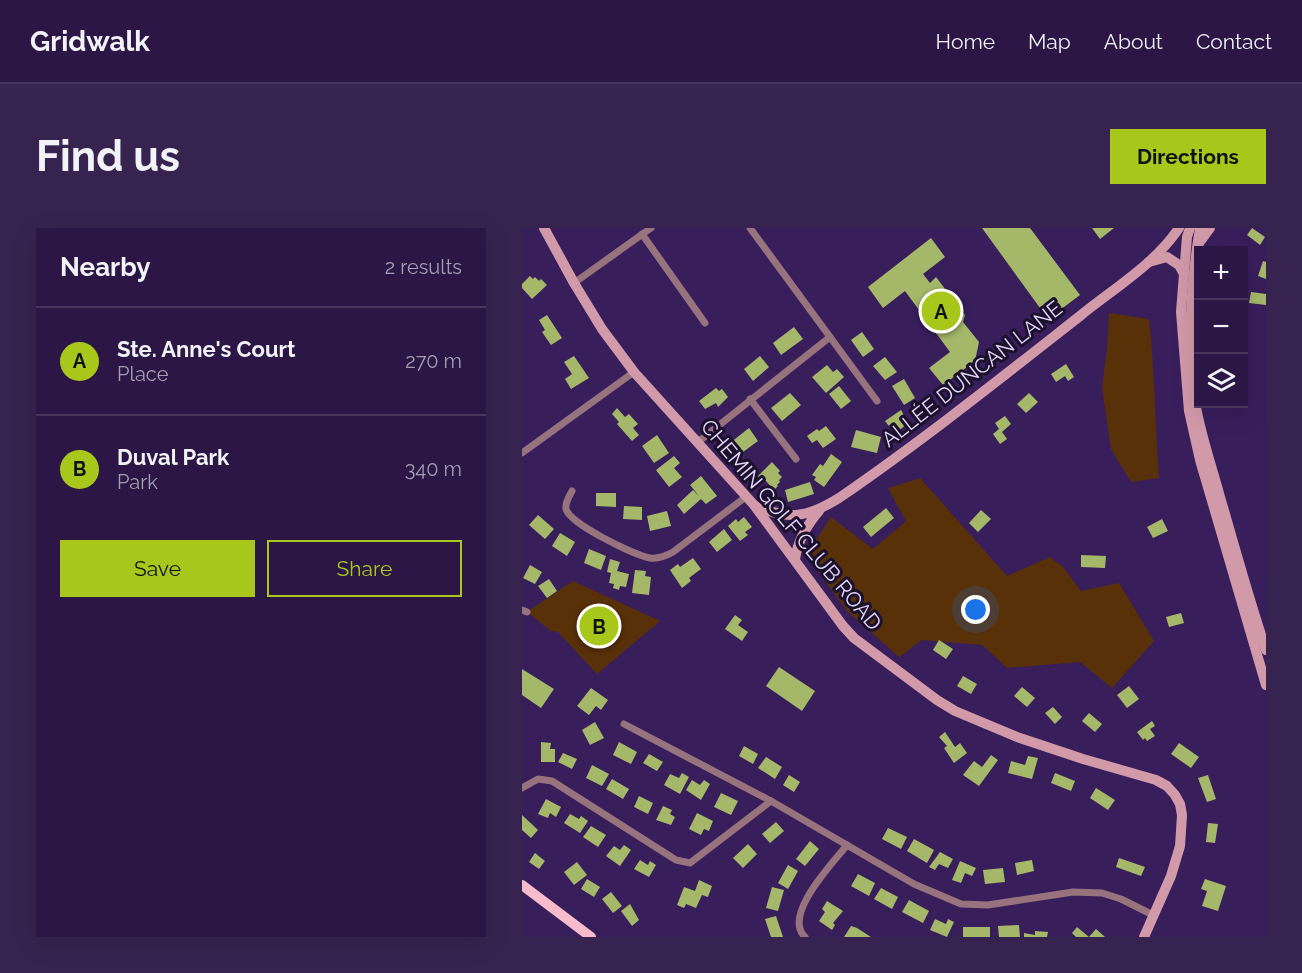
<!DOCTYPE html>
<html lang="en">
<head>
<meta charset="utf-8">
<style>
	body { margin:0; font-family:Raleway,sans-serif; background:#372350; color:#f1f3f6 }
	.controls { position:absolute; right:18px; top:18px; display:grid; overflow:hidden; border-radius:0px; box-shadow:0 6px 24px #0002 }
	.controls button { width:54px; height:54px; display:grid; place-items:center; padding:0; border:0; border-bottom:2px solid #47355e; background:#2b1645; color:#f1f3f6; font:30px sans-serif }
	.you { position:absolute; left:454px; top:382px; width:21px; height:21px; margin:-15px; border:4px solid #fff; border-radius:50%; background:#1a73e8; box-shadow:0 0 0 9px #1a73e833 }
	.badge { display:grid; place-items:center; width:39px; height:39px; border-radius:50%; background:#a9c71b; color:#111; font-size:20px; font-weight:700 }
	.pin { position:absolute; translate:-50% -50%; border:3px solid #fff; box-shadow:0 2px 6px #0006 }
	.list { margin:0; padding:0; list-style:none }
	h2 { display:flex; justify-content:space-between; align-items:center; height:78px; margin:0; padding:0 24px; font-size:26px }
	h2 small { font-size:20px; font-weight:400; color:#a69fb3 }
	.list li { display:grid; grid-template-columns:39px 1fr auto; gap:18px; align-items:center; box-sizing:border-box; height:108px; padding:0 24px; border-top:2px solid #47355e }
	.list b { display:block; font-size:22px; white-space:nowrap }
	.list p { margin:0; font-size:20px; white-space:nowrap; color:#a69fb3 }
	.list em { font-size:20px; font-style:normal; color:#a69fb3 }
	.actions { display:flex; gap:12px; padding:18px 24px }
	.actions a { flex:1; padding:14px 0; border:2px solid #a9c71b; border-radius:0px; text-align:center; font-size:21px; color:#a9c71b }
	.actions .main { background:#a9c71b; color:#111 }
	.icon { flex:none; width:33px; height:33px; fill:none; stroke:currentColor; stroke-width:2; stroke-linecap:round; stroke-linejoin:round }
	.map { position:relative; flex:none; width:744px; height:709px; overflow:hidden; border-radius:0px }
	header { display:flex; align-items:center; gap:36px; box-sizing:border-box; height:84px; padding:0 30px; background:#2b1645; border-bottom:2px solid #47355e }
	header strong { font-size:28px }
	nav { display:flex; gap:33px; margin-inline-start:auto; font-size:21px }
	.intro { display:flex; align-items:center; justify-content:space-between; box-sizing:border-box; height:144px; padding:0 36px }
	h1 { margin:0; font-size:42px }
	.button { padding:15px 27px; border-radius:0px; background:#a9c71b; color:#111; font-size:21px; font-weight:700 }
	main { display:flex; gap:36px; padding:0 36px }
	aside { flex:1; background:#2b1645; border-radius:0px; box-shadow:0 6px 24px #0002 }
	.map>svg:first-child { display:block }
	.green { fill:#593109 }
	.building { fill:#a5b869 }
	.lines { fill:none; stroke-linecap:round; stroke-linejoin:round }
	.street { stroke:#97737d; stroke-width:7 }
	.secondary { stroke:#d299a9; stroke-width:10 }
	.primary { stroke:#f7bbcb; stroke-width:10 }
	.labels { text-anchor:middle; stroke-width:6; stroke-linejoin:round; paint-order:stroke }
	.street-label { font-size:21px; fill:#e4d7fd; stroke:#1c112c }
</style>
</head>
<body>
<header>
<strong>Gridwalk</strong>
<nav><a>Home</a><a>Map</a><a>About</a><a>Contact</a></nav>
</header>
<div class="intro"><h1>Find us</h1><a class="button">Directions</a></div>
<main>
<aside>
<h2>Nearby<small>2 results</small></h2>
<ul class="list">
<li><span class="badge">A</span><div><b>Ste. Anne's Court</b><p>Place</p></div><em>270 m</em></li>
<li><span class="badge">B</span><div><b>Duval Park</b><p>Park</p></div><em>340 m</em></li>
</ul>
<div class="actions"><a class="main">Save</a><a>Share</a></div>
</aside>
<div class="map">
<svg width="744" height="709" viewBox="0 0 744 709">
	<rect width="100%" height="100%" fill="#391e5c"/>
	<g class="green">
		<path d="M587,85l40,6c6,53 6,106 10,159l-28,4 -20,-33 -9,-61 5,-40z"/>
		<path d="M398,250l87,98 43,-19 13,10 18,24 38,-8 35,58 -42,47 -32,-26 -73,6 -25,-23 -60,-5 -23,17 -52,-46 -41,-56 25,-38 42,32 33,-28 -18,-33z"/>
		<path d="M51,353l87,40 -63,53 -39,-42 -7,-1 -24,-19z"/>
	</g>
	<g class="building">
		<path d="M460,0h48l50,67 -32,24z"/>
		<path d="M570,0h22l-14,11z"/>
		<path d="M730,0l13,9 -5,8 -13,-10z"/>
		<path d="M409,10l14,19 -22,17 7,9 6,-6 29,38 -2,7 16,20 -4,19 -32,24 -14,-17 21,-16 -45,-61 -22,17 -15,-21z"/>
		<path d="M741,33l3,1v17l-8,-3z"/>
		<path d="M8,48l3,3 2,-2 4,4 2,-2 6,6 -15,14 -10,-11v-4z"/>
		<path d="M729,64l15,2v11l-17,-2z"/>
		<path d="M25,87l15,23 -11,7 -9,-13 3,-2 -6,-10z"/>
		<path d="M272,99l9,12 -22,16 -8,-12z"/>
		<path d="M340,104l12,17 -11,8 -12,-17z"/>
		<path d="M52,128l15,22 -18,11 -6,-10 7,-5 -8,-12z"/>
		<path d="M238,128l9,11 -16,14 -9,-12z"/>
		<path d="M363,129l12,15 -12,8 -12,-14z"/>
		<path d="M544,136l8,13 -6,4 -3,-5 -9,6 -5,-8z"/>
		<path d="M305,137l6,7 4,-3 7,8 -18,16 -14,-16z"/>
		<path d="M382,151l11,19 -11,7 -12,-19z"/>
		<path d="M317,158l12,15 -10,8 -12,-15z"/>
		<path d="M194,160l3,3 3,-2 6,8 -10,10 -2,-4 -11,6 -6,-8z"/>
		<path d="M268,165l11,12 -19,16 -11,-13z"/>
		<path d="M507,165l9,9 -12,11 -9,-9z"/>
		<path d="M95,180l8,9 4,-3 9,10 -5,4 6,7 -7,6 -15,-17 2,-2 -7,-8z"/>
		<path d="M379,182l7,13 -13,11 -10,-13z"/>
		<path d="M483,188l6,8 -9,8 5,7 -7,5 -7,-10 6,-5 -4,-6z"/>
		<path d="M304,198l10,13 -13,9 -6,-8 -5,3 -5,-7 10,-7 2,2z"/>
		<path d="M227,200l9,13 -19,14 -9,-12z"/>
		<path d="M334,202l25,7 -4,16 -26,-6z"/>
		<path d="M135,207l12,18 -15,10 -12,-17z"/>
		<path d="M309,226l11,8 -18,25 -10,-7 2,-3 -4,-2 8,-11 3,2z"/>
		<path d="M152,228l6,7 -6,5 8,9 -13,10 -13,-17z"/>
		<path d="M250,234l8,9 -2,2 4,4 -3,3 1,2 -3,3 1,1 -4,4 -9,-10 -2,2 -5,-6z"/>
		<path d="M179,248l16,20 -11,8 -5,-5 -17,15 -7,-9 16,-15 6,6 -9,-11z"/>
		<path d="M288,254l4,12 -26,8 -3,-12z"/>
		<path d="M74,265h20v14l-20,-1z"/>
		<path d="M102,278l18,1v13l-19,-1z"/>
		<path d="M364,280l8,10 -23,19 -8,-10z"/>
		<path d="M459,282l10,9 -13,13 -9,-9z"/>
		<path d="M145,283l4,15 -21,5 -3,-15z"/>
		<path d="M16,287l16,14 -9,10 -16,-14z"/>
		<path d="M222,289l8,10 -7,5 3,3 -8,6 -12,-15 8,-7 2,3z"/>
		<path d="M640,291l6,12 -15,7 -6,-11z"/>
		<path d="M202,301l8,11 -15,12 -8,-10z"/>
		<path d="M38,305l15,9 -8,14 -15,-10z"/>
		<path d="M67,321l17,7 -5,14 -17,-7z"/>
		<path d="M559,327l25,1 -1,12 -24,-1z"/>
		<path d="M171,330l8,11 -12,9 2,3 -9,7 -12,-18 8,-6 2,3z"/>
		<path d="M88,331l10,3 -3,9 12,3 -3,13 -6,-1 -1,4 -6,-2 1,-4 -5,-1 2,-10 -4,-1z"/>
		<path d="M8,337l12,7 -7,12 -12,-6z"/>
		<path d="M113,342l11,1 -1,5 6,1 -2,18 -17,-2z"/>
		<path d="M27,351l8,12 -10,7 -9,-12z"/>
		<path d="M659,385l3,10 -15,4 -3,-10z"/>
		<path d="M213,387l7,5 -4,5 10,7 -6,9 -17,-12z"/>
		<path d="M417,412l14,9 -7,10 -13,-9z"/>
		<path d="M257,439l36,24 -13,20 -36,-25z"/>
		<path d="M0,441l32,20 -13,19 -19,-13z"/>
		<path d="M441,448l14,8 -6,10 -14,-8z"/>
		<path d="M607,458l10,13 -12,9 -10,-13z"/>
		<path d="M500,459l13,11 -8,9 -13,-11z"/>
		<path d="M69,460l17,12 -7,10 -5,-4 -7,9 -12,-9z"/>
		<path d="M531,479l9,10 -7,7 -10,-11z"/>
		<path d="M567,485l13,11 -7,8 -13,-11z"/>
		<path d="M630,493l3,5 -5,3 5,7 -8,5 -2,-3 -2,2 -6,-8z"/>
		<path d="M73,494l9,16 -14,7 -8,-15z"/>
		<path d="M423,504l10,15 5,-4 7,10 -13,10 -10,-15 3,-2 -8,-9z"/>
		<path d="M19,514l10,1 -1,6h5v13h-14z"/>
		<path d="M97,514l18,10 -6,12 -18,-9z"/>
		<path d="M657,515l20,14 -8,11 -20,-14z"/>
		<path d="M222,518l14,8 -5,10 -14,-8z"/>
		<path d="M41,525l14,6 -5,10 -14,-7z"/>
		<path d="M127,526l14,8 -6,9 -14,-8z"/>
		<path d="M469,527l7,5 -19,26 -16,-11 11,-14 8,6z"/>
		<path d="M506,528l10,2 -6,21 -24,-6 3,-12 14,4z"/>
		<path d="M244,529l16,10 -7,12 -17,-11z"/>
		<path d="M70,537l17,9 -7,12 -16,-8z"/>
		<path d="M160,545l7,4 -9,17 -16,-9 6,-11 9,4z"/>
		<path d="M533,545l20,8 -4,10 -20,-8z"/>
		<path d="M267,547l11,7 -6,10 -11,-7z"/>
		<path d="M686,547l8,24 -9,3 -9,-24z"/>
		<path d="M90,551l17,10 -6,10 -17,-10z"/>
		<path d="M170,552l8,5 4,-5 6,4 -9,16 -15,-10z"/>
		<path d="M574,560l19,12 -7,10 -18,-12z"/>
		<path d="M199,565l17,8 -7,14 -17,-8z"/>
		<path d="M117,568l14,7 -5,11 -14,-7z"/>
		<path d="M24,571l15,8 -5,10 -6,-4 -2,5 -10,-4z"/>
		<path d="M141,578l9,4 -2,4 5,3 -4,8 -15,-5z"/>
		<path d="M175,585l16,8 -4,10 -5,-2 -3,6 -12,-6z"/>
		<path d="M48,586l9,5 2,-3 7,5 -8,12 -16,-10z"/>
		<path d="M0,587l16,15 -7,8 -9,-8z"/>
		<path d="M254,594l8,9 -14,12 -8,-9z"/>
		<path d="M686,595l10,1 -3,19 -9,-1z"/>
		<path d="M69,598l15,9 -8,12 -15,-10z"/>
		<path d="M366,600l19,9 -6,12 -19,-10z"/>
		<path d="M392,611l20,11 -7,13 -20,-12z"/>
		<path d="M288,613l9,8 -14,17 -9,-7z"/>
		<path d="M226,616l9,10 -14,14 -10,-10z"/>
		<path d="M102,617l7,5 -11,16 -14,-10 8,-10 6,4z"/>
		<path d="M418,624l13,7 -5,9 -9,-4 -4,6 -6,-3z"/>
		<path d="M13,625l10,8 -6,8 -10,-7z"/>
		<path d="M597,630l26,9 -4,9 -25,-9z"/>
		<path d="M118,632l8,5 2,-4 6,4 -7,12 -15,-8z"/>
		<path d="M510,632l2,11 -17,4 -2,-12z"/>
		<path d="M438,633l16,7 -4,8 -7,-3 -4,10 -9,-3z"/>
		<path d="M55,634l10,13 -13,10 -10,-13z"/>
		<path d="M266,637l10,6 -10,18 -10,-6z"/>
		<path d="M481,640l2,14 -20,2 -2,-14z"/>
		<path d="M336,646l17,9 -6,13 -18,-10z"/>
		<path d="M65,651l13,8 -6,10 -13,-8z"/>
		<path d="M683,651l21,7 -8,25 -16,-5 5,-15 -6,-2z"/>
		<path d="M177,652l13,6 -4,11 -6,-2 -6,13 -10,-4 -2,4 -7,-3 7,-18 11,4z"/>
		<path d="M250,659l12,3 -6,21 -12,-3z"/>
		<path d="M359,660l17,9 -6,12 -18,-10z"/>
		<path d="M89,664l11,14 -9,7 -11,-14z"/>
		<path d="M387,672l20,11 -6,12 -21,-11z"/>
		<path d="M305,673l16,10 -10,12 2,2 -3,5 -13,-9 6,-9 -3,-3z"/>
		<path d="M108,676l9,16 -7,6 -11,-15z"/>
		<path d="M254,688l7,21h-12l-6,-18z"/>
		<path d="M413,691l11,5 2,-5 6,3 -7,15 -17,-7z"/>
		<path d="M497,697l1,12h-21l-1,-11z"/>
		<path d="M329,698l6,2 14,9h-27z"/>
		<rect x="441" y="699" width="27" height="10"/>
		<path d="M555,699l12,10 7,-8 9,8h-29l-4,-4z"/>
		<path d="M513,703l13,1 -1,5h-23v-4l11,2z"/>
	</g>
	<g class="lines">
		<g class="street">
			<path d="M228,0l127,173"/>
			<path d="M120,6l63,89"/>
			<path d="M52,55l77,-55"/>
			<path d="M228,171l46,60"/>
			<path d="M176,214l132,-105"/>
			<path d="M0,225l112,-81"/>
			<path d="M50,263c-3,6 -7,11 -6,18 4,15 68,46 84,49 9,1 16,-2 23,-6l74,-56"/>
			<path d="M0,382l5,2"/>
			<path d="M102,496l147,77 143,83 47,20 27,1 85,-13 29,1 19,6 32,16"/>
			<path d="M0,560l16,-9 14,2 124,79 14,3 81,-62"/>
			<path d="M283,709c-23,-22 28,-74 42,-92"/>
		</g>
		<g class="secondary">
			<path d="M22,0l30,55 28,46 32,43 120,133 89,121 11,12 83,62 18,11 62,26 66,22 73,21 11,6 8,9 5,9 2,11 -2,31 -9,30 -27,61"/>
			<path d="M668,0l-3,9 -6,75 8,99 11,49 66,225"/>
			<path d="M678,0c-9,55 -13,112 -6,168 5,34 17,68 26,101 15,51 29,103 46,153"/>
			<path d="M677,15l11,-15"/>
			<path d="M627,34l18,-5 12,8 5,9"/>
			<path d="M233,278c35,14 52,12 84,-8 83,-57 162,-120 241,-182 33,-27 75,-52 99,-88"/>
			<path d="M273,331c3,-19 11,-33 24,-48"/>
		</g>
		<path class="primary" d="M0,657l69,52"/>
	</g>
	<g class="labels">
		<g class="street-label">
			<text transform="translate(450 146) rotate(-38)" y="7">ALLÉE DUNCAN LANE</text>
			<text transform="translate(269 297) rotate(50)" y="7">CHEMIN GOLF CLUB ROAD</text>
		</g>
	</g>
</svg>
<div class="controls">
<button>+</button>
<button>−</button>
<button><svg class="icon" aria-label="layers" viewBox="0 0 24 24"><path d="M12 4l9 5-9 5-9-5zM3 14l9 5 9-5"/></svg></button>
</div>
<div class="you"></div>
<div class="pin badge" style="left:419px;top:83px">A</div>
<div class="pin badge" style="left:77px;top:398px">B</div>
</div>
</main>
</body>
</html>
